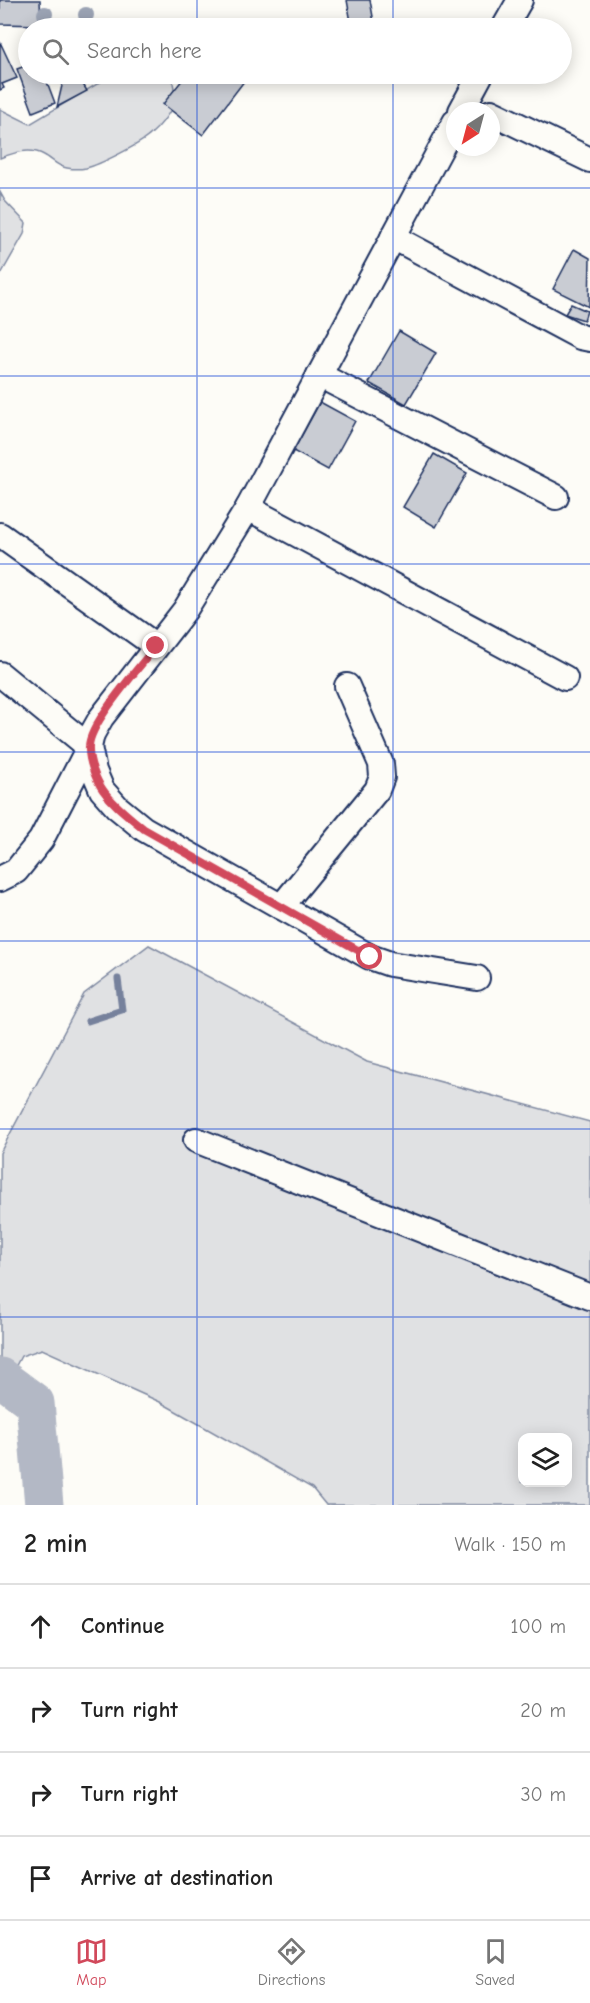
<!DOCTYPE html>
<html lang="en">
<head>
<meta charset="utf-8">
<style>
	body { margin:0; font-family:"Comic Neue",sans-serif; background:#f6f6f6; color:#222 }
	.controls { position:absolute; right:18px; bottom:18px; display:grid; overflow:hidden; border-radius:12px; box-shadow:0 3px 15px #0003 }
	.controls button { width:54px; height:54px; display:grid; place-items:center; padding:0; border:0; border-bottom:2px solid #e0e0e0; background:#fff; color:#222; font:30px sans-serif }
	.compass { position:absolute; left:446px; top:102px; width:54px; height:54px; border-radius:50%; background:#fff; box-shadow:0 3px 15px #0003; rotate:216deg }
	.stop { position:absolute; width:18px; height:18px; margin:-14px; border:4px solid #d1495b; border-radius:50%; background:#fff }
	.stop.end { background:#d1495b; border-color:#fff; box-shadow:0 2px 6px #0008 }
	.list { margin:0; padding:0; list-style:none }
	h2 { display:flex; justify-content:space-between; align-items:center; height:78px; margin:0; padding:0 24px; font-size:26px }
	h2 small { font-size:20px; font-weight:400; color:#767676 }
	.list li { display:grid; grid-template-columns:39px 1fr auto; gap:18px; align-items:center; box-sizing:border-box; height:84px; padding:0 24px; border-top:2px solid #e0e0e0 }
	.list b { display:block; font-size:22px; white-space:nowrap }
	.list em { font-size:20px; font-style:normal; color:#767676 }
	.icon { flex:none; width:33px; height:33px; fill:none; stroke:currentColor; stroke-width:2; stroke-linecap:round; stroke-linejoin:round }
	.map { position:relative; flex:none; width:590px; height:1505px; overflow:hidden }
	.search { position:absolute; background:#fff; box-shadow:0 3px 15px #0003; left:18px; right:18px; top:18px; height:66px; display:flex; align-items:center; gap:15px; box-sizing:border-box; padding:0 21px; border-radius:33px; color:#767676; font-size:22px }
	.sheet { height:414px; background:#fff }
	nav { display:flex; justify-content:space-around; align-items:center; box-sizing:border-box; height:84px; border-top:2px solid #e0e0e0; background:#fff; font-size:16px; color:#767676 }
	nav a { display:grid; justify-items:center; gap:3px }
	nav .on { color:#d1495b }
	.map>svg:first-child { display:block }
	.green { fill:#e0e1e3; stroke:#7e88a0; stroke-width:1.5; fill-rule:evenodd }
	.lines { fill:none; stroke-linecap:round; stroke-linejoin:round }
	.stream { stroke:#76819c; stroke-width:7 }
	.river { stroke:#b3b8c5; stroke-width:39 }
	.building { fill:#c9ccd3; stroke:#1b2f5e; stroke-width:1.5 }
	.street-casing { stroke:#1b2f5e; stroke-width:28 }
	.street { stroke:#fdfcf7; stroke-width:24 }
	.tree { fill:#9ca4b5 }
	.route { stroke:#d1495b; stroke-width:8 }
	.grid { fill:none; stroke:#1d4ed8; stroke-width:1.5; stroke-opacity:0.55 }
</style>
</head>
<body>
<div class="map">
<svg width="590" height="1505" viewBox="0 0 590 1505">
	<rect width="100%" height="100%" fill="#fdfcf7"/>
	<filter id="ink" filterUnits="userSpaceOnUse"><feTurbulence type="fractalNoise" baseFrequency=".0167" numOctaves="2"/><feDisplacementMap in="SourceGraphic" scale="12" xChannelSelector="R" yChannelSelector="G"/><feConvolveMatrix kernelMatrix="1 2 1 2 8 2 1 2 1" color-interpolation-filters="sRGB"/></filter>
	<g filter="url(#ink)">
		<g class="green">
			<path d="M109,74h62c2,10 6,21 2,31 -5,11 -14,22 -22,29 -10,10 -52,31 -65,34 -5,1 -13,1 -19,0 -9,-1 -15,-9 -23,-13 -14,-8 -31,-2 -44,3v-49l30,15 74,-44z"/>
			<path d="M0,192l5,9 21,22 -2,11 -24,42z"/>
			<path d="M149,945l218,117 223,60v383h-264l-14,-17 -152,-86 -118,-53 -21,7 -21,40v-243l84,-159zM522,1438h46v44h-46z"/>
		</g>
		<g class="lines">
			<path class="stream" d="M88,1021l34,-11 -4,-31"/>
			<path class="river" d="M0,1377l35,26 9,102"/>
		</g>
		<g class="building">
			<path d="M0,0h40l1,25 -41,-1z"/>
			<path d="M347,0h23l5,28h-23z"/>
			<path d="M0,42l17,36 -15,6 2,4 -4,2z"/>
			<path d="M28,65v9h16l11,29 -22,9 -16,-43z"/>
			<path d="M62,74h27l-9,5 7,12 -30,16 7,-30z"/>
			<path d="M187,74h49l9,6 -42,55 -40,-31z"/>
			<path d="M574,249l16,9 -1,49 -36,-18z"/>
			<path d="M571,304l16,7 -3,9 -19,-6z"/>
			<path d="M399,331l37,22 -30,51 -37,-21z"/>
			<path d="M320,402l35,19 -27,49 -35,-19z"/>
			<path d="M434,454l33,19 -31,54 -33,-20z"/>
		</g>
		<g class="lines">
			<g class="street-casing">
				<g id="street">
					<path d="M504,28l16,-28"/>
					<path d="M461,111l20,-37"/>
					<path d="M491,112l99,48"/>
					<path d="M393,237l187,100 10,2"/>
					<path d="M319,375l237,122"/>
					<path d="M248,508l317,170"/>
					<path d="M0,535l156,111"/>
					<path d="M0,674l89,73 5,24 8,19 15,17 27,22 226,128 20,7 87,14"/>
					<path d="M0,879l16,-8 25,-31 48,-93 3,-13 9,-16 84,-108 63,-102 207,-386"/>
					<path d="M281,907l96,-117 5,-13 -1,-13 -34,-78"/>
					<path d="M196,1140l394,157"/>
				</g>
			</g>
			<use href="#street" class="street"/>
		</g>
		<g class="tree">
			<circle cx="45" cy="14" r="8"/>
			<circle cx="86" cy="15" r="8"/>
		</g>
	</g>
	<g class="lines" filter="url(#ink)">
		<path class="route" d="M156,646c-16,21 -66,76 -67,100 -1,14 7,34 14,44 11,16 27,27 41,39l226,128"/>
	</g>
	<path class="grid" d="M197,0v28M393,0v28M197,74v1431M393,74v1431M0,188h590M0,376h590M0,564h590M0,752h590M0,941h590M0,1129h590M0,1317h590"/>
</svg>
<div class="controls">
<button><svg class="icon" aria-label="layers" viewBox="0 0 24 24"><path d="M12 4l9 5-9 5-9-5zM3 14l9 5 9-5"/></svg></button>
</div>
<svg class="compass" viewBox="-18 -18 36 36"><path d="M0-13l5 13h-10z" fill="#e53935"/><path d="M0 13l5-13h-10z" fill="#767676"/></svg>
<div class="stop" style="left:370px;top:957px"></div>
<div class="stop end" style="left:156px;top:646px"></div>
<div class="search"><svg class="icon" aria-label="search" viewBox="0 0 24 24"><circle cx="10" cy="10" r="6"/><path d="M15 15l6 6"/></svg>Search here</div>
</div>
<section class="sheet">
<h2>2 min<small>Walk · 150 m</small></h2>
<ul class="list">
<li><svg class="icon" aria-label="ahead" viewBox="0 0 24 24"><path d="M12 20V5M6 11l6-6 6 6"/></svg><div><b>Continue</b></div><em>100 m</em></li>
<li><svg class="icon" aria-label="right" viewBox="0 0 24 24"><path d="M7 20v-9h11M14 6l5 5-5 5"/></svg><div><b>Turn right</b></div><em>20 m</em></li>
<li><svg class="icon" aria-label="right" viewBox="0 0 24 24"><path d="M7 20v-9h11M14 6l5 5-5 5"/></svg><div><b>Turn right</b></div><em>30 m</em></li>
<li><svg class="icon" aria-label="arrive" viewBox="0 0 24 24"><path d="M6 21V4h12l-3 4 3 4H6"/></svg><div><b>Arrive at destination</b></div></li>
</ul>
</section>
<nav>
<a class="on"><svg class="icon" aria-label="map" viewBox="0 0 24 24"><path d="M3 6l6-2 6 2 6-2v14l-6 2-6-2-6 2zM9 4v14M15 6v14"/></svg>Map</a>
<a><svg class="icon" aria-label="directions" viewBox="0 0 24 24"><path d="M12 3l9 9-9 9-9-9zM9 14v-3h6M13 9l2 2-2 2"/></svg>Directions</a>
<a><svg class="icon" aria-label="saved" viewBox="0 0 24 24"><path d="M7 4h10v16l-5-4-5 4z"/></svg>Saved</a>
</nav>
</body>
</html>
